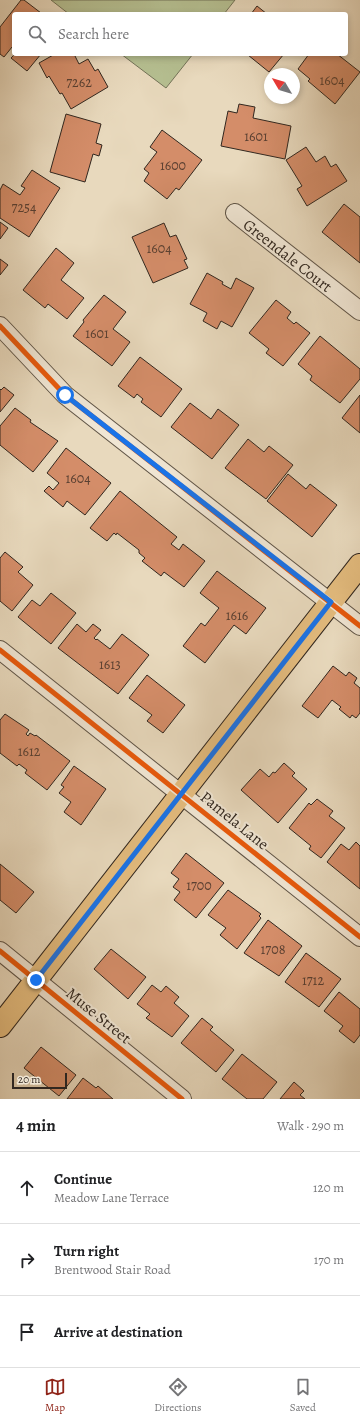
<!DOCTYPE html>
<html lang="en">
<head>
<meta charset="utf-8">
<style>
	body { margin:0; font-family:Alegreya,serif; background:#f6f6f6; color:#202124 }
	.compass { position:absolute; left:264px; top:68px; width:36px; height:36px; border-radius:50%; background:#fff; box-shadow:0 2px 6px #0003; rotate:308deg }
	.scale { position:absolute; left:12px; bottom:10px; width:55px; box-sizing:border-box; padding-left:4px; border:2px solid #31271f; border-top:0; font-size:11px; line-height:14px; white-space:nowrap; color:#31271f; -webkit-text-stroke:3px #f0e6d4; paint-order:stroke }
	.stop { position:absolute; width:12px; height:12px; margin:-9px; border:3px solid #1a73e8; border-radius:50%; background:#fff }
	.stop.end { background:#1a73e8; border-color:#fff; box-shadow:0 1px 4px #0008 }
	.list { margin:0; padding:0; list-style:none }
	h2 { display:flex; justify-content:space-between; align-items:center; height:52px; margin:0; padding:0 16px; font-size:17px }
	h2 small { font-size:13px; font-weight:400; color:#757577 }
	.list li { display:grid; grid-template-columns:26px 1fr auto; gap:12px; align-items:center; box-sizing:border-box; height:72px; padding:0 16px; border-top:1px solid #e0e0e0 }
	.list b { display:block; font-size:15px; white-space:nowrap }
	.list p { margin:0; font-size:13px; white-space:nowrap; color:#757577 }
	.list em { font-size:13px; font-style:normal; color:#757577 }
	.icon { flex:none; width:22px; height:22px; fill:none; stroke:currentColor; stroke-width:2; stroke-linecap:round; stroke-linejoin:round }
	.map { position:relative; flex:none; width:360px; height:1099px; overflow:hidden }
	.search { position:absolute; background:#fff; box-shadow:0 2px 6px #0003; left:12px; right:12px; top:12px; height:44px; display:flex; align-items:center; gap:10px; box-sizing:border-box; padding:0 14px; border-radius:4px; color:#757577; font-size:15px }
	.sheet { height:268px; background:#fff }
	nav { display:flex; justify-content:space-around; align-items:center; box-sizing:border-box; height:56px; border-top:1px solid #e0e0e0; background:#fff; font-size:11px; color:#757577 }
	nav a { display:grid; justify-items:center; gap:2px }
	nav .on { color:#8f2418 }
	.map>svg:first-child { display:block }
	.green { fill:#b5bf91; stroke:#737358 }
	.building { fill:#d48d69; stroke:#31271f }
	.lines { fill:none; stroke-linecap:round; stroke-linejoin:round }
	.minor-casing { stroke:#5f5446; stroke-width:20 }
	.major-casing { stroke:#31271f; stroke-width:24 }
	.minor { stroke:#f0e6d4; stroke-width:18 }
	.major { stroke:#e4bc7e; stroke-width:22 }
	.cycleway-casing { stroke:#f0e6d4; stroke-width:8 }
	.cycleway { stroke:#e8590c; stroke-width:5 }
	.route { stroke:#1a73e8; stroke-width:5 }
	.labels { text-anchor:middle; stroke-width:4; stroke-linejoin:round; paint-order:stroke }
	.number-label { font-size:14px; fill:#5a4032 }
	.street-label { font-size:16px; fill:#31271f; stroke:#f0e6d4 }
</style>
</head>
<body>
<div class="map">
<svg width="360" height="1099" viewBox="0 0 360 1099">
	<rect width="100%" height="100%" fill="#e8d9bd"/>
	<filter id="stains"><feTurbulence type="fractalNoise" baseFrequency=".005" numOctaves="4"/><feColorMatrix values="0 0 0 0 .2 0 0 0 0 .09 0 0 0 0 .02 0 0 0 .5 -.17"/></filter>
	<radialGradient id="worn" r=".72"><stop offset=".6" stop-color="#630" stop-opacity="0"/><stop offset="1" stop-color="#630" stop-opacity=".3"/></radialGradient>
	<g class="green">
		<path d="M51,0h184l-11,14h-155z"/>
		<path d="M121,54h72l-27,34z"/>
	</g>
	<g class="building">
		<path d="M21,0h3l17,13 -27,1v35l-2,-2 -8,10 -4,-3v-27z"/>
		<path d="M257,6l10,8h-16z"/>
		<path d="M15,54h26l-14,17 -16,-13z"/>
		<path d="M55,54h19l5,10 9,-5 7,12 3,-2 10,18 -37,22 -9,-16 -2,1 -11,-18 -2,2 -8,-15z"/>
		<path d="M249,54h35l-15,18 -21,-17z"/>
		<path d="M309,54h28l23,18 -25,32 -27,-23 2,-2 -12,-10z"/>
		<path d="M239,104l16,3 -2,11 38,8 -6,33 -64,-13 7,-35 9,2z"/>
		<path d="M66,114l35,10 -5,19 6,2 -3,11 -6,-2 -8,28 -35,-10z"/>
		<path d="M162,130l40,30 -23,30 -3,-2 -9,11 -23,-18 5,-8 -5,-4 13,-17 -7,-5z"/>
		<path d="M306,147l10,15 9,-6 6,11 5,-3 11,17 -40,25 -10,-17 5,-3 -16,-26z"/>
		<path d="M32,170l28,18 -31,49 -29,-19v-28l3,-6 17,11 5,-7 -4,-2z"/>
		<path d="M344,204l16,13v46l-38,-31z"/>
		<path d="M0,222l8,6 -8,11z"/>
		<path d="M164,223l6,14 6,-2 11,24 -3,1 4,8 -35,15 -21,-46z"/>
		<path d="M56,248l18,15 -13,17 23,18 -17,21 -19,-15 -3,4 -22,-18z"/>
		<path d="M0,259l8,6 -8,10z"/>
		<path d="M207,273l16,9 -1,2 9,5 5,-11 18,10 -22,39 -11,-6 -4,8 -14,-8 4,-8 -17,-9z"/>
		<path d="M104,295l22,17 -13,17 17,13 -18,24 -39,-30 11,-14 -1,-2z"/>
		<path d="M276,300l15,12 -4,6 7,6 2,-2 14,11 -27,33 -17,-13 3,-4 -20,-16z"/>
		<path d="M320,336l40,33v10l-20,24 -30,-23 2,-4 -14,-12z"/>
		<path d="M140,357l42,32 -21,28 -20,-15 2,-3 -6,-5 -3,4 -16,-12z"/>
		<path d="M4,387l10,8 -14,17v-23l1,1z"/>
		<path d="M360,395v38l-18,-15z"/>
		<path d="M190,403l21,16 7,-10 21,16 -27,34 -41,-32z"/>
		<path d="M15,408l16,12 -1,2 28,19 -25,31 -33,-27v-19z"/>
		<path d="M248,439l16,13 5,-6 24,19 -27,34 -41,-31z"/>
		<path d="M66,448l45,35 -26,32 -18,-14 -4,6 -19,-16 5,-5 4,4 6,-7 -12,-10z"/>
		<path d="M288,474l18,15 4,-5 27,21 -25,32 -45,-36z"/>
		<path d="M120,491l57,46 -6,7 8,6 4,-6 22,17 -21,26 -20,-15 -3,4 -19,-15 3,-3 -6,-5v-3l-22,-17 -1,2 -2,-2 -7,8 -17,-13z"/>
		<path d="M5,552l18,15 -5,5 15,13 -21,26 -12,-10v-43z"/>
		<path d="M217,571l49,37 -20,26 -12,-9 -29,38 -22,-17 18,-23 4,3 14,-18 -19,-15z"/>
		<path d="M51,593l25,20 -25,31 -33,-27 14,-17 8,6z"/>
		<path d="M77,624l9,8 7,-8 8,6 -7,8 2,2 1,-1 13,10 12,-15 27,21 -31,39 -60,-46z"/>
		<path d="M333,666l13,10 3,-4 8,6 -3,5 6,5v25l-4,5 -4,-3 -2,3 -11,-9 2,-2 -9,-7 -14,18 -16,-12z"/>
		<path d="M147,675l38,30 -22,28 -16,-12 5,-6 -23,-17z"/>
		<path d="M5,714l24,16 -3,4 2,2 2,-3 5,3 1,-1 34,26 -23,29 -22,-17 2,-3 -8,-6 -2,2 -17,-13v-33z"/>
		<path d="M284,763l11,10 -3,3 15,13 -29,34 -37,-33 19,-21 9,8 4,-5 2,1z"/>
		<path d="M74,766l32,23 -25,36 -17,-13 7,-10 -12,-9 5,-6 -3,-2z"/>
		<path d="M317,799l16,12 -4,5 16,12 -24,30 -12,-9 2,-3 -22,-18 20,-25 2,2z"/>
		<path d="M356,842l4,4v43l-33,-27 14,-18 8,6z"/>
		<path d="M186,853l38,30 -28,35 -22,-18 6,-8 -7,-5 6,-8 -8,-6z"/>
		<path d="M0,864l34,28 -18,21 -16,-13z"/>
		<path d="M228,890l33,24 -2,2 2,2 -24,31 -17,-14 6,-7 -18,-13z"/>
		<path d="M268,920l34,26 -23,30 -35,-23z"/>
		<path d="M111,949l35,28 -18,22 -34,-30z"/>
		<path d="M306,953l35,26 -22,28 -34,-25z"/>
		<path d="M152,985l9,7 5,-6 13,11 -5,6 15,13 -17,21 -26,-19 4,-4 -13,-10z"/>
		<path d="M339,992l21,17v26l-6,8 -15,-12 4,-5 -19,-15z"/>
		<path d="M202,1018l11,9 -3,3 24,20 -18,22 -35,-29z"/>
		<path d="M41,1047l35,28 -17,21 -35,-28z"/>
		<path d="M242,1054l35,28 -14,17h-16l-25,-20z"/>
		<path d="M83,1078l13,10 2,-2 15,13h-46z"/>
		<path d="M294,1082l10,9 -4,4 5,4h-25z"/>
	</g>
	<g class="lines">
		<g class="minor-casing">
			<g id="minor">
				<path d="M235,213l125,98"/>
				<path d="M0,326l65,69 295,231"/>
				<path d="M0,650l360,287"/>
				<path d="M0,951l182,148"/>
			</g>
		</g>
		<g class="major-casing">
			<path id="major" d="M0,1026l360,-461"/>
		</g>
		<use href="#minor" class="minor"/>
		<use href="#major" class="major"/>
		<g class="cycleway-casing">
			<g id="cycleway">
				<path d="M0,326l65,69 295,231"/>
				<path d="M0,650l360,287"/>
				<path d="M0,951l182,148"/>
			</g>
		</g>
		<use href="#cycleway" class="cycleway"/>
	</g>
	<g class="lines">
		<path class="route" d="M36,980l295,-378 -266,-207"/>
	</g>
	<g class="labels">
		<g class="number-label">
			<text x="332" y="85">1604</text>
			<text x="79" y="87">7262</text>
			<text x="256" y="141">1601</text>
			<text x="173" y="170">1600</text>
			<text x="24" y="212">7254</text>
			<text x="159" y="253">1604</text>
			<text x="97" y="338">1601</text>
			<text x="78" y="483">1604</text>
			<text x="237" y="620">1616</text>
			<text x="110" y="669">1613</text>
			<text x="29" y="756">1612</text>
			<text x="199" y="890">1700</text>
			<text x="273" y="954">1708</text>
			<text x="313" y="985">1712</text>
		</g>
		<g class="street-label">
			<text transform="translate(288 255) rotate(38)" y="6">Greendale Court</text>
			<text transform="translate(235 820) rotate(39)" y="6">Pamela Lane</text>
			<text transform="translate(99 1015) rotate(39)" y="6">Muse Street</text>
		</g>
	</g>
	<rect width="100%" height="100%" filter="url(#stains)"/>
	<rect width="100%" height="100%" fill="url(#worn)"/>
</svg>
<svg class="compass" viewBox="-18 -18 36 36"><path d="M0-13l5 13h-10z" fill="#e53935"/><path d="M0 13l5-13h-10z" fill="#757577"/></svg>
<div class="scale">20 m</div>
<div class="stop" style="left:65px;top:395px"></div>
<div class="stop end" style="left:36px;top:980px"></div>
<div class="search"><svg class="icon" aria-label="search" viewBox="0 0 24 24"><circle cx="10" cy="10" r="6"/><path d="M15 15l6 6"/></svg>Search here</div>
</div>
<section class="sheet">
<h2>4 min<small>Walk · 290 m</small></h2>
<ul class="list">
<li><svg class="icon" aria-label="ahead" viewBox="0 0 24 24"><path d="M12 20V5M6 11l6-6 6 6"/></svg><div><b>Continue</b><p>Meadow Lane Terrace</p></div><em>120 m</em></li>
<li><svg class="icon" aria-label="right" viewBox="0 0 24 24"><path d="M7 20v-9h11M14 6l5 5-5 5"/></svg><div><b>Turn right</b><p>Brentwood Stair Road</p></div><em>170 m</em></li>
<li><svg class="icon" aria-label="arrive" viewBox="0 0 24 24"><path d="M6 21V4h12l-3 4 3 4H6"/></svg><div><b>Arrive at destination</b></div></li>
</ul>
</section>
<nav>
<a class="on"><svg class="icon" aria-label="map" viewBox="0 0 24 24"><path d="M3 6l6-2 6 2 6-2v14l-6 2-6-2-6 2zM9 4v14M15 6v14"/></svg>Map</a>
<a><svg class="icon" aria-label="directions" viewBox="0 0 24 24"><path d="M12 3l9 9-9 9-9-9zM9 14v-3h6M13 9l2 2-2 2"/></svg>Directions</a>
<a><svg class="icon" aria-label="saved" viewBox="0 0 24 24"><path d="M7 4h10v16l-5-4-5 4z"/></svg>Saved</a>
</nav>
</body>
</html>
